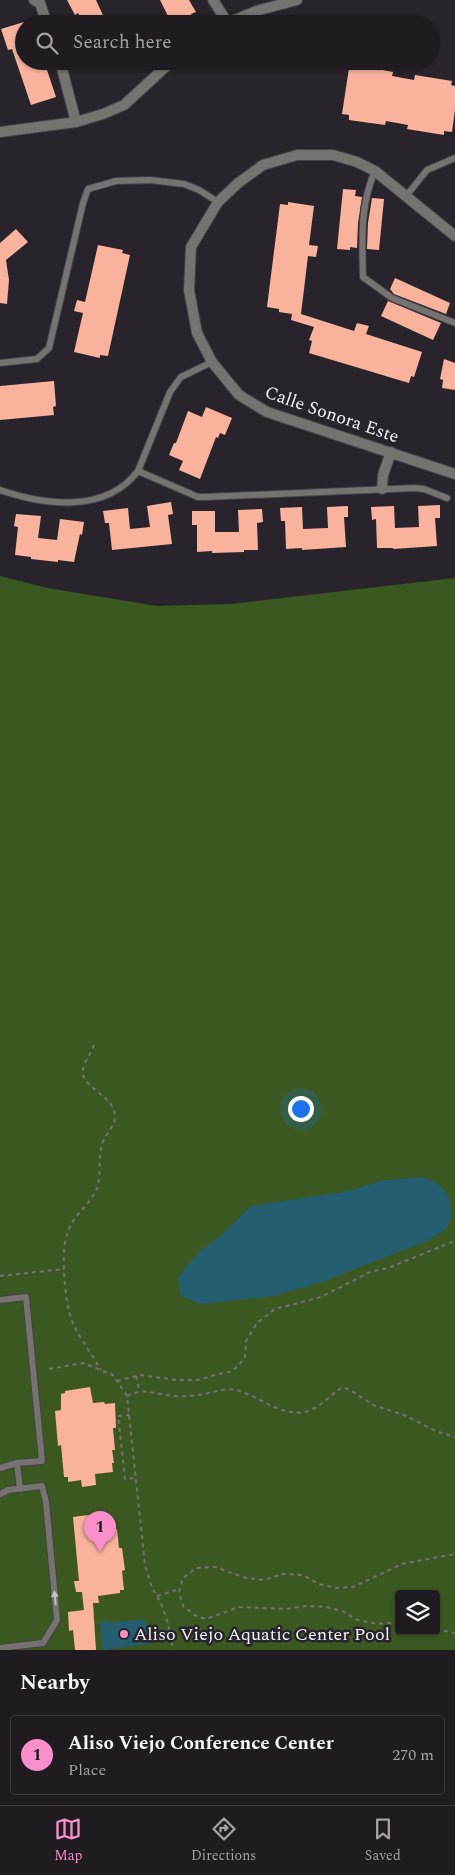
<!DOCTYPE html>
<html lang="en">
<head>
<meta charset="utf-8">
<style>
	body { margin:0; font-family:Spectral,serif; background:#272429; color:#f1f3f6 }
	.controls { position:absolute; right:15px; bottom:15px; display:grid; overflow:hidden; border-radius:5px; box-shadow:0 1px 4px #0004 }
	.controls button { width:45px; height:45px; display:grid; place-items:center; padding:0; border:0; border-bottom:1px solid #3c393e; background:#1f1b20; color:#f1f3f6; font:25px sans-serif }
	.you { position:absolute; left:300px; top:1108px; width:18px; height:18px; margin:-12px; border:4px solid #fff; border-radius:50%; background:#1a73e8; box-shadow:0 0 0 8px #1a73e833 }
	.badge { display:grid; place-items:center; width:32px; height:32px; border-radius:50%; background:#f98fca; color:#111; font-size:16px; font-weight:700 }
	.pin { position:absolute; translate:-50% -41px; filter:drop-shadow(0 1px 2px #0008) }
	.pin::after { content:''; position:absolute; top:26px; width:18px; height:15px; background:inherit; clip-path:polygon(0 0,100% 0,50% 100%) }
	.list { margin:0; padding:0; list-style:none }
	h2 { display:flex; justify-content:space-between; align-items:center; height:65px; margin:0; padding:0 20px; font-size:21px }
	h2 small { font-size:16px; font-weight:400; color:#a1a1a5 }
	.list li { display:grid; grid-template-columns:32px 1fr auto; gap:15px; align-items:center; box-sizing:border-box; height:80px; margin:0 10px 10px; padding:0 10px; border:1px solid #3c393e; border-radius:5px }
	.list b { display:block; font-size:19px; white-space:nowrap }
	.list p { margin:0; font-size:16px; white-space:nowrap; color:#a1a1a5 }
	.list em { font-size:16px; font-style:normal; color:#a1a1a5 }
	.icon { flex:none; width:28px; height:28px; fill:none; stroke:currentColor; stroke-width:2; stroke-linecap:round; stroke-linejoin:round }
	.map { position:relative; flex:none; width:455px; height:1650px; overflow:hidden }
	.search { position:absolute; background:#1f1b20; box-shadow:0 1px 4px #0004; left:15px; right:15px; top:15px; height:55px; display:flex; align-items:center; gap:12px; box-sizing:border-box; padding:0 18px; border-radius:28px; color:#a1a1a5; font-size:19px }
	.sheet { height:155px; background:#1f1b20 }
	nav { display:flex; justify-content:space-around; align-items:center; box-sizing:border-box; height:70px; border-top:1px solid #3c393e; background:#1f1b20; font-size:14px; color:#a1a1a5 }
	nav a { display:grid; justify-items:center; gap:2px }
	nav .on { color:#f98fca }
	.map>svg:first-child { display:block }
	.green { fill:#3b5821; fill-rule:evenodd }
	.water { fill:#245d70 }
	.building { fill:#f9b39c }
	.lines { fill:none; stroke-linecap:round; stroke-linejoin:round }
	.service-casing { stroke:#464148; stroke-width:8 }
	.minor-casing { stroke:#464148; stroke-width:12 }
	.path { stroke:#747076; stroke-width:2; stroke-dasharray:4 4; stroke-linecap:butt }
	.service { stroke:#75726f; stroke-width:6 }
	.minor { stroke:#75726f; stroke-width:10 }
	.oneway { fill:#c2bfc1 }
	.poi-dot { fill:#f98fca; stroke:#29242b; stroke-width:2 }
	.labels { text-anchor:middle; stroke-width:5; stroke-linejoin:round; paint-order:stroke }
	.street-label { font-size:18px; fill:#f5f2f7; stroke:#29242b }
	.poi-label { font-size:18px; fill:#f5f2f7; stroke:#29242b; text-anchor:start }
</style>
</head>
<body>
<div class="map">
<svg width="455" height="1650" viewBox="0 0 455 1650">
	<rect width="100%" height="100%" fill="#29242b"/>
	<path class="green" d="M0,576l47,12 110,18 74,-2 224,-26v1072h-455zM399,1594h37v37h-37z"/>
	<g class="water">
		<path d="M424,1177l14,7 12,14 1,21 -5,10 -19,12 -105,41 -48,14 -73,8 -20,-8 -3,-17 9,-14 16,-16 16,-12 32,-31 98,-15 35,-11z"/>
		<path d="M145,1619l3,25 -45,6 -3,-28 8,-1 1,2z"/>
	</g>
	<g class="building">
		<path d="M67,0h29l11,24h-23l-6,-11 -3,2z"/>
		<path d="M160,0h29l7,12 -5,2 3,5 -9,5h-13z"/>
		<path d="M24,22v39h20l12,36 -25,8 -19,-56 -4,1 -7,-21z"/>
		<path d="M357,65l36,7 -1,4 22,4 1,-5 37,6 -1,4 4,1v24l-3,22 -8,-1v4l-37,-6 1,-4 -22,-4 -1,4 -36,-5v-5l-7,-1 7,-46 7,2z"/>
		<path d="M343,189l13,1 -1,6 7,1 -4,26 -1,25 -7,-1v3l-13,-1z"/>
		<path d="M372,198l12,1 -5,51 -12,-1 1,-26z"/>
		<path d="M288,202l26,4 -5,39 9,1 -2,11 -8,-1 -7,58 53,17 3,-8 12,3 -3,8 56,18 -8,25 -3,-1 -2,7 -100,-30 3,-12 -3,-1 5,-13 -23,-7 1,-6 -13,-2v-3l-12,-2 13,-103 8,1z"/>
		<path d="M16,229l12,13 -22,18 3,20 -2,24 -7,-1v-60z"/>
		<path d="M98,245l25,5 -1,3 8,2 -22,101 -8,-1v3l-26,-6 9,-39 -9,-2 3,-11 8,2z"/>
		<path d="M395,278l55,25 -4,11 -52,-20 -4,-5z"/>
		<path d="M388,301l53,22 -8,17 -52,-24z"/>
		<path d="M444,359l11,4v27l-13,-2 1,-8 -3,-1z"/>
		<path d="M54,381l2,25 -3,1 1,8 -54,5v-34z"/>
		<path d="M206,407l26,11 -7,17 -5,-2 -2,5 -2,-1 -16,42 -21,-9 4,-9 -14,-6 5,-12h2l12,-32 14,6z"/>
		<path d="M171,502l2,12 -5,1 4,29 -60,6 -3,-27h-4l-2,-12 25,-3 2,21 20,-2 -3,-21z"/>
		<path d="M440,505v13h-5l2,28 -44,3v-1h-16l-1,-29 -4,1 -1,-13 23,-1 1,22 24,-1 -1,-21z"/>
		<path d="M348,506v11h-4l2,30 -44,3v-2l-16,1 -1,-28h-4l-1,-13 22,-1 1,22 25,-1 -1,-21z"/>
		<path d="M262,509l1,13 -6,1 1,27h-14v2l-32,1v-2l-15,1v-27h-5v-14h23v21h24l-1,-22z"/>
		<path d="M16,514l25,2 -3,22 19,2 3,-21 24,3 -2,13 -2,-1 -6,28 -16,-2v2l-27,-3v-2l-16,-2 3,-28 -4,-1z"/>
		<path d="M90,1387l3,16 11,-1 1,2 10,-1 1,25h-3l2,22h-3l2,13h-2l1,9 -18,2 1,11 -14,2 -1,-7 -13,2v-5h-4l-3,-32 -3,1 -3,-35 6,-1v-16l4,-1v-2z"/>
		<path d="M96,1514l2,14 15,-2v4l4,-1 2,19h3l3,22 -3,1 2,19h-4v3l-22,3 1,7h-6l3,47h-21l-2,-20 -4,1 -1,-19 16,-2 -2,-18h-6l-2,-11h5l-6,-64z"/>
	</g>
	<g class="lines">
		<g class="service-casing">
			<g id="service">
				<path d="M375,171c-15,33 -13,70 -12,106l29,21 63,25"/>
				<path d="M407,195l20,-25 28,-12"/>
				<path d="M0,363l37,-4 12,-11 34,-145 5,-14 28,-8 34,-1 34,4 15,6 19,12"/>
				<path d="M138,471l60,26h7l209,-9 10,1 23,9"/>
				<path d="M0,490c45,15 105,24 138,-19l32,-79 11,-15 31,-15"/>
				<path d="M0,1300l26,-3 16,164 -25,2 -17,5"/>
				<path d="M17,1463l3,26"/>
				<path d="M0,1494l8,-4 34,-4 4,16 11,118 -14,23 -43,5"/>
			</g>
		</g>
		<g class="minor-casing">
			<g id="minor">
				<path d="M34,0l6,3 7,21"/>
				<path d="M213,0l14,22"/>
				<path d="M225,24l31,-13 41,-11"/>
				<path d="M60,61l16,61"/>
				<path d="M0,132l76,-10 27,-8 21,-9 48,-44"/>
				<path d="M455,236l-80,-65 -18,-9 -24,-7h-36l-34,10 -25,18 -20,19 -27,45 -2,43 8,43 15,29 27,33 28,17 188,62"/>
				<path d="M382,489l1,-14 8,-23"/>
			</g>
		</g>
		<g class="path">
			<path d="M94,1045c-3,8 -10,17 -11,25 -3,18 34,26 32,48 -1,10 -12,18 -14,30 -3,15 1,32 -6,45 -11,18 -23,22 -29,45 -5,18 -1,65 6,83 7,17 20,33 29,49"/>
			<path d="M0,1276l64,-7"/>
			<path d="M49,1369l34,-6 30,12 14,21 18,169 7,23 9,15 7,20 5,27"/>
			<path d="M136,1376l3,14"/>
			<path d="M117,1381l23,-6 36,5h22l17,-5 18,-4 12,-13 1,-17 11,-18 18,-14 46,-12 49,-25 18,-4 67,-27"/>
			<path d="M127,1396c16,-8 24,-3 40,-1 10,2 21,1 31,0 12,-1 26,-8 38,-5 23,6 43,26 69,22 16,-4 24,-17 38,-25l12,6 18,12 31,10 34,17 17,5"/>
			<path d="M130,1415l-12,1 7,63 10,-1"/>
			<path d="M157,1596l23,-7"/>
			<path d="M399,1622l-22,2 -19,-4 -16,-9 -16,-4 -20,-1 -20,3 -47,-2 -33,12 -12,-4 -11,-9 -4,-14 4,-14 13,-10 19,-1 31,11 18,2 19,-6 20,1 16,9 17,4 17,-1 49,-23 53,-10"/>
			<path d="M436,1629l19,4"/>
		</g>
		<use href="#service" class="service"/>
		<use href="#minor" class="minor"/>
	</g>
	<defs><path id="oneway-solid" d="M-6-.8H1V-3.2L6.5 0L1 3.2V.8H-6Z" transform="scale(1.25)"/></defs>
	<use class="oneway" href="#oneway-solid" transform="translate(55 1598) rotate(-96)"/>
	<circle class="poi-dot" cx="124" cy="1634" r="5"/>
	<g class="labels">
		<g class="street-label">
			<text transform="translate(332 414) rotate(19)" y="6">Calle Sonora Este</text>
		</g>
		<g class="poi-label">
			<text x="134" y="1640">Aliso Viejo Aquatic Center Pool</text>
		</g>
	</g>
</svg>
<div class="controls">
<button><svg class="icon" aria-label="layers" viewBox="0 0 24 24"><path d="M12 4l9 5-9 5-9-5zM3 14l9 5 9-5"/></svg></button>
</div>
<div class="you"></div>
<div class="pin badge" style="left:100px;top:1552px">1</div>
<div class="search"><svg class="icon" aria-label="search" viewBox="0 0 24 24"><circle cx="10" cy="10" r="6"/><path d="M15 15l6 6"/></svg>Search here</div>
</div>
<section class="sheet">
<h2>Nearby<small></small></h2>
<ul class="list">
<li><span class="badge">1</span><div><b>Aliso Viejo Conference Center</b><p>Place</p></div><em>270 m</em></li>
</ul>
</section>
<nav>
<a class="on"><svg class="icon" aria-label="map" viewBox="0 0 24 24"><path d="M3 6l6-2 6 2 6-2v14l-6 2-6-2-6 2zM9 4v14M15 6v14"/></svg>Map</a>
<a><svg class="icon" aria-label="directions" viewBox="0 0 24 24"><path d="M12 3l9 9-9 9-9-9zM9 14v-3h6M13 9l2 2-2 2"/></svg>Directions</a>
<a><svg class="icon" aria-label="saved" viewBox="0 0 24 24"><path d="M7 4h10v16l-5-4-5 4z"/></svg>Saved</a>
</nav>
</body>
</html>
